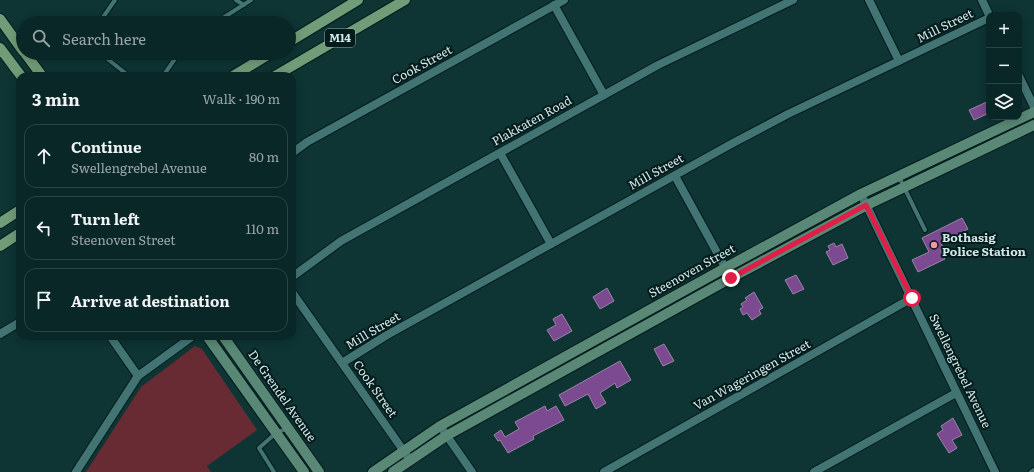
<!DOCTYPE html>
<html lang="en">
<head>
<meta charset="utf-8">
<style>
	body { margin:0; font-family:Literata,serif; background:#132f2f; color:#f1f3f6 }
	.controls { position:absolute; right:12px; top:12px; display:grid; overflow:hidden; border-radius:8px; box-shadow:0 2px 10px #0003 }
	.controls button { width:36px; height:36px; display:grid; place-items:center; padding:0; border:0; border-bottom:1px solid #2a4444; background:#0a2727; color:#f1f3f6; font:20px sans-serif }
	.stop { position:absolute; width:12px; height:12px; margin:-9px; border:3px solid #e11d48; border-radius:50%; background:#fff }
	.stop.end { background:#e11d48; border-color:#fff; box-shadow:0 1px 4px #0008 }
	.list { margin:0; padding:0; list-style:none }
	h2 { display:flex; justify-content:space-between; align-items:center; height:52px; margin:0; padding:0 16px; font-size:17px }
	h2 small { font-size:13px; font-weight:400; color:#99a5a7 }
	.list li { display:grid; grid-template-columns:26px 1fr auto; gap:12px; align-items:center; box-sizing:border-box; height:64px; margin:0 8px 8px; padding:0 8px; border:1px solid #2a4444; border-radius:12px }
	.list b { display:block; font-size:15px; white-space:nowrap }
	.list p { margin:0; font-size:13px; white-space:nowrap; color:#99a5a7 }
	.list em { font-size:13px; font-style:normal; color:#99a5a7 }
	.icon { flex:none; width:22px; height:22px; fill:none; stroke:currentColor; stroke-width:2; stroke-linecap:round; stroke-linejoin:round }
	.map { position:relative; flex:none; width:1034px; height:472px; overflow:hidden }
	.search { position:absolute; background:#0a2727; box-shadow:0 2px 10px #0003; left:16px; top:16px; width:280px; height:44px; display:flex; align-items:center; gap:10px; box-sizing:border-box; padding:0 14px; border-radius:22px; color:#99a5a7; font-size:15px }
	.panel { position:absolute; background:#0a2727; box-shadow:0 2px 10px #0003; left:16px; top:72px; width:280px; height:268px; border-radius:12px }
	.map>svg:first-child { display:block }
	.green { fill:#692b33 }
	.building { fill:#7b4a90; stroke:#9a84a4 }
	.lines { fill:none; stroke-linecap:round; stroke-linejoin:round }
	.lane-casing { stroke:#021a1a; stroke-width:6 }
	.street-casing { stroke:#021a1a; stroke-width:10 }
	.secondary-casing { stroke:#021a1a; stroke-width:12 }
	.primary-casing { stroke:#021a1a; stroke-width:12 }
	.lane { stroke:#437474; stroke-width:4 }
	.street { stroke:#437474; stroke-width:8 }
	.secondary { stroke:#5a8876; stroke-width:10 }
	.primary { stroke:#719c78; stroke-width:10 }
	.route { stroke:#e11d48; stroke-width:5 }
	.poi-dot { fill:#f49aa1; stroke:#051a1a; stroke-width:1.5 }
	.labels { text-anchor:middle; stroke-width:4; stroke-linejoin:round; paint-order:stroke }
	.shield { fill:#051a1a; stroke:#93abab; stroke-width:1 }
	.shield-label { font-size:11px; font-weight:bold; fill:#d0e9e9 }
	.street-label { font-size:12px; fill:#d0e9e9; stroke:#051a1a }
	.poi-label { font-size:12px; font-weight:bold; fill:#d0e9e9; stroke:#051a1a; text-anchor:start }
</style>
</head>
<body>
<div class="map">
<svg width="1034" height="472" viewBox="0 0 1034 472">
	<rect width="100%" height="100%" fill="#0e3434"/>
	<path class="green" d="M195,346l7,3 55,81 -50,36 4,6h-125l55,-85z"/>
	<g class="building">
		<path d="M989,101v12l-15,7 -5,-10z"/>
		<path d="M962,218l6,11 -27,14 2,4 -3,2 5,10 -27,13 -6,-12 17,-8 -7,-14z"/>
		<path d="M834,243l2,4 6,-3 6,14 -15,7 -7,-13 4,-2 -2,-4z"/>
		<path d="M796,275l8,14 -11,5 -8,-14z"/>
		<path d="M607,288l7,13 -14,8 -7,-12z"/>
		<path d="M754,292l9,16 -4,2 2,4 -9,6 -5,-7 -4,2 -3,-6 3,-2 -2,-3 6,-4 -2,-2z"/>
		<path d="M562,314l10,17 -18,10 -7,-11 9,-5 -3,-6z"/>
		<path d="M664,344l10,17 -11,5 -9,-17z"/>
		<path d="M620,361l11,19 -14,8 -2,-5 -15,10 6,10 -10,6 -8,-15 -23,12 -6,-11z"/>
		<path d="M545,406l2,5 9,-5 8,14 -31,16 1,3 -26,14 -8,-13 -2,1 -4,-6 7,-5 4,7 14,-8 -4,-7z"/>
		<path d="M953,418l9,17 -10,5 5,8 -8,5 -12,-19 6,-4 -2,-4z"/>
	</g>
	<g class="lines">
		<g class="lane-casing">
			<g id="lane">
				<path d="M236,0l8,5"/>
				<path d="M99,23l16,-23"/>
				<path d="M215,23l36,-23"/>
				<path d="M100,53l29,23"/>
				<path d="M163,76l16,-23"/>
				<path d="M899,177l26,53"/>
				<path d="M274,472l-15,-24 17,-15 12,-5"/>
				<path d="M1031,472l3,-2"/>
			</g>
		</g>
		<g class="street-casing">
			<g id="street">
				<path d="M869,0l30,61"/>
				<path d="M982,0l7,15"/>
				<path d="M554,5l50,90"/>
				<path d="M1019,76l15,31"/>
				<path d="M292,153l15,-11 257,-142"/>
				<path d="M500,153l51,91"/>
				<path d="M675,176l56,102"/>
				<path d="M861,194l134,278"/>
				<path d="M292,277l49,-36 263,-146 54,-30 135,-65"/>
				<path d="M292,292l118,168"/>
				<path d="M0,334l20,-12"/>
				<path d="M110,336l28,40"/>
				<path d="M342,363l45,-28 346,-192 55,-29 201,-96"/>
				<path d="M440,426l32,46"/>
				<path d="M76,472l62,-96 55,-40"/>
				<path d="M604,472l308,-174"/>
				<path d="M814,472l142,-79"/>
			</g>
		</g>
		<g class="secondary-casing">
			<g id="secondary">
				<path d="M207,336l97,136"/>
				<path d="M223,336l96,136"/>
				<path d="M373,472l67,-46 285,-158 136,-74 173,-82"/>
				<path d="M393,472l53,-36 285,-158 136,-73 167,-80"/>
			</g>
		</g>
		<g class="primary-casing">
			<g id="primary">
				<path d="M0,19l23,32"/>
				<path d="M289,42l69,-42"/>
				<path d="M0,48l21,28"/>
				<path d="M25,53l17,23"/>
				<path d="M233,76l38,-23"/>
				<path d="M275,76l130,-76"/>
				<path d="M0,223l20,-13"/>
				<path d="M0,246l20,-13"/>
			</g>
		</g>
		<use href="#lane" class="lane"/>
		<use href="#street" class="street"/>
		<use href="#secondary" class="secondary"/>
		<use href="#primary" class="primary"/>
	</g>
	<g class="lines">
		<path class="route" d="M731,278l135,-73 46,93"/>
	</g>
	<circle class="poi-dot" cx="934" cy="245" r="4"/>
	<g class="labels">
		<rect class="shield" x="325" y="29" width="30" height="18" rx="3"/>
		<g class="shield-label">
			<text x="340" y="42">M14</text>
		</g>
		<g class="street-label">
			<text transform="translate(945 26) rotate(-26)" y="4">Mill Street</text>
			<text transform="translate(422 65) rotate(-29)" y="4">Cook Street</text>
			<text transform="translate(532 121) rotate(-29)" y="4">Plakkaten Road</text>
			<text transform="translate(656 172) rotate(-29)" y="4">Mill Street</text>
			<text transform="translate(692 271) rotate(-29)" y="4">Steenoven Street</text>
			<text transform="translate(373 331) rotate(-31)" y="4">Mill Street</text>
			<text transform="translate(960 371) rotate(64)" y="4">Swellengrebel Avenue</text>
			<text transform="translate(752 375) rotate(-29)" y="4">Van Wageringen Street</text>
			<text transform="translate(375 389) rotate(55)" y="4">Cook Street</text>
			<text transform="translate(282 396) rotate(55)" y="4">De Grendel Avenue</text>
		</g>
		<g class="poi-label">
			<text x="942" y="242">Bothasig<tspan x="942" dy="14">Police Station</tspan></text>
		</g>
	</g>
</svg>
<div class="controls">
<button>+</button>
<button>−</button>
<button><svg class="icon" aria-label="layers" viewBox="0 0 24 24"><path d="M12 4l9 5-9 5-9-5zM3 14l9 5 9-5"/></svg></button>
</div>
<div class="stop" style="left:912px;top:298px"></div>
<div class="stop end" style="left:731px;top:278px"></div>
<div class="search"><svg class="icon" aria-label="search" viewBox="0 0 24 24"><circle cx="10" cy="10" r="6"/><path d="M15 15l6 6"/></svg>Search here</div>
<section class="panel">
<h2>3 min<small>Walk · 190 m</small></h2>
<ul class="list">
<li><svg class="icon" aria-label="ahead" viewBox="0 0 24 24"><path d="M12 20V5M6 11l6-6 6 6"/></svg><div><b>Continue</b><p>Swellengrebel Avenue</p></div><em>80 m</em></li>
<li><svg class="icon" aria-label="left" viewBox="0 0 24 24"><path d="M17 20v-9H6M10 6l-5 5 5 5"/></svg><div><b>Turn left</b><p>Steenoven Street</p></div><em>110 m</em></li>
<li><svg class="icon" aria-label="arrive" viewBox="0 0 24 24"><path d="M6 21V4h12l-3 4 3 4H6"/></svg><div><b>Arrive at destination</b></div></li>
</ul>
</section>
</div>
</body>
</html>
